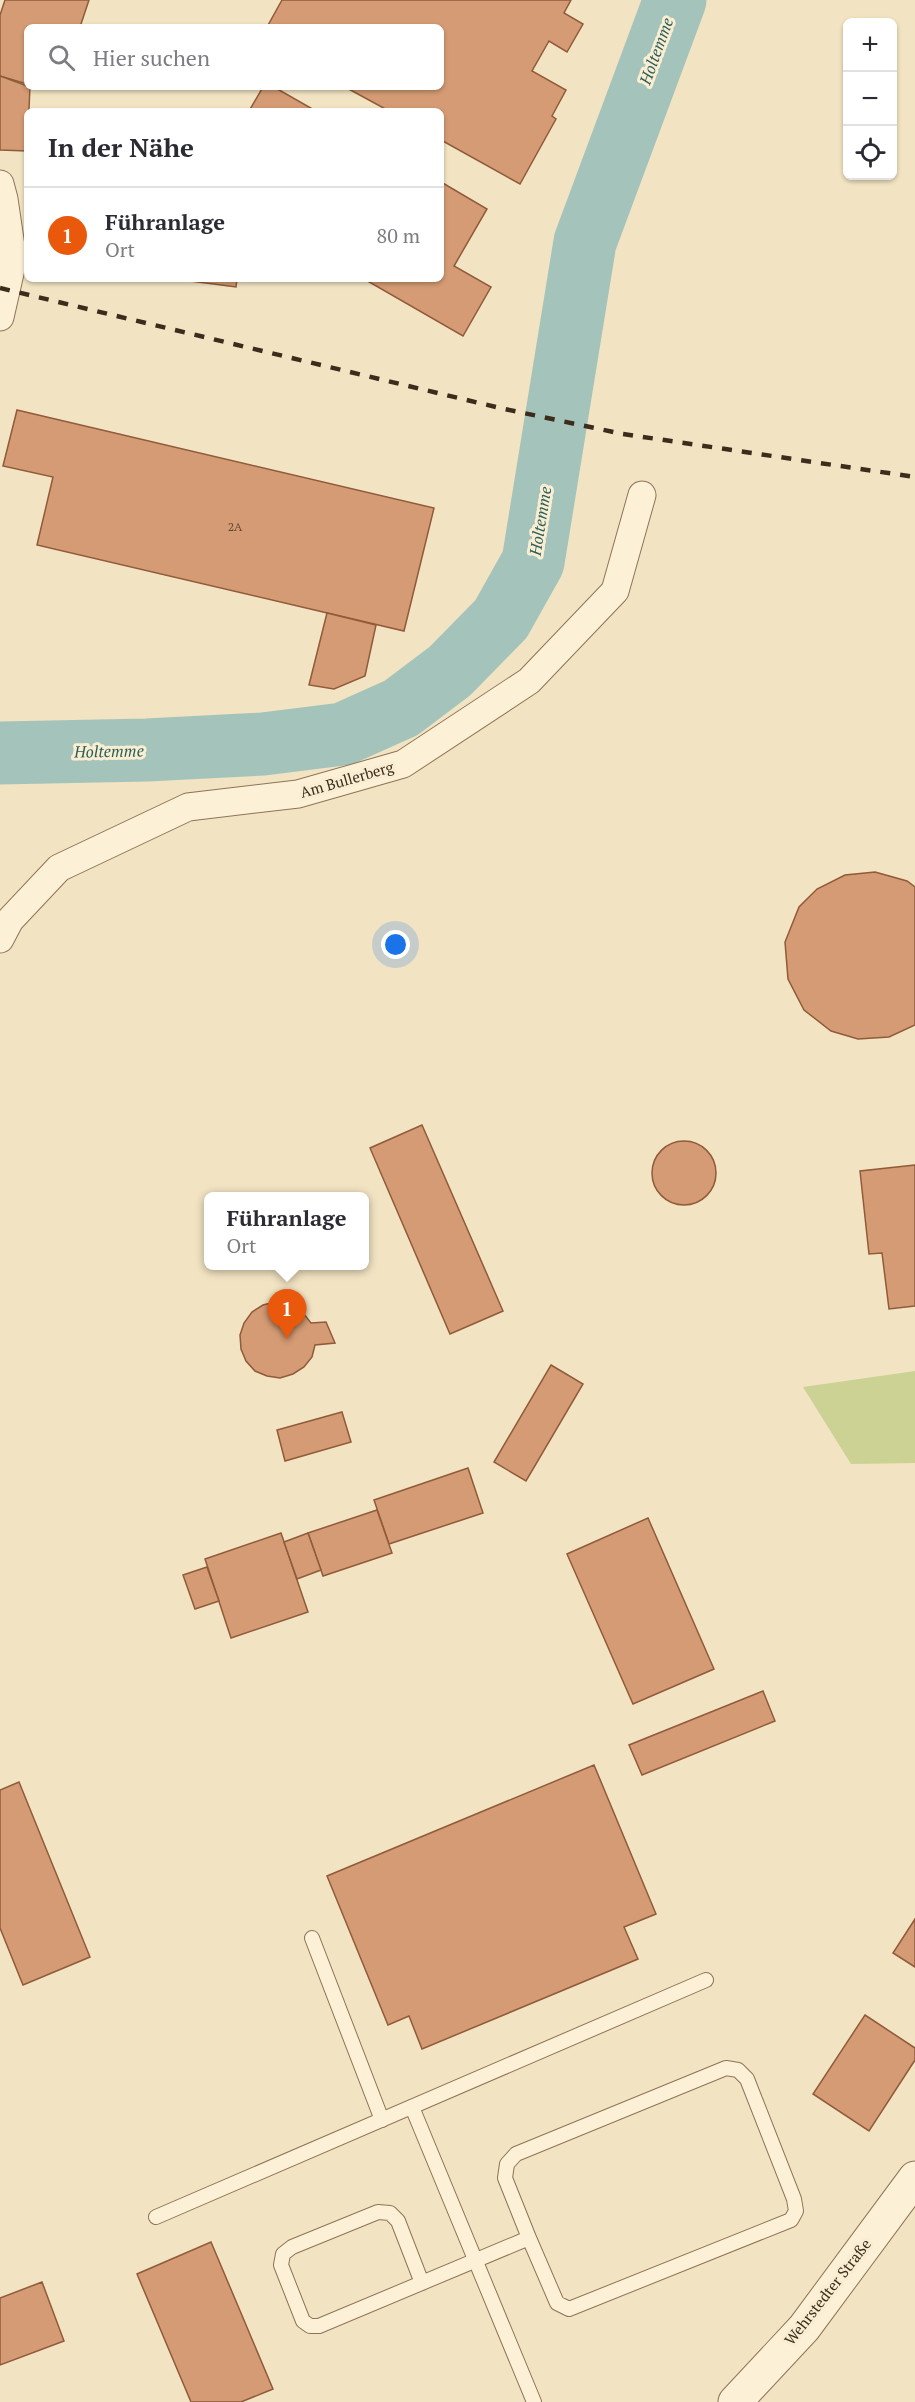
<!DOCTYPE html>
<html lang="de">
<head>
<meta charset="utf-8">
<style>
	body { margin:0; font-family:"PT Serif",serif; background:#f7f7f7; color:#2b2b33 }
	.controls { position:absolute; right:18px; top:18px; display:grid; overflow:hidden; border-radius:9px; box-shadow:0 2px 4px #0004 }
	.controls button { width:54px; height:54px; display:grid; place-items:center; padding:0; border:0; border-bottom:2px solid #e1e1e2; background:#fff; color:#2b2b33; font:30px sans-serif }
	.you { position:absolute; left:396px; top:945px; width:21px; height:21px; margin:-15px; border:4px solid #fff; border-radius:50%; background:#1a73e8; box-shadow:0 0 0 9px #1a73e833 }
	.badge { display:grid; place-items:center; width:39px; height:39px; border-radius:50%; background:#ea580c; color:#fff; font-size:20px; font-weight:700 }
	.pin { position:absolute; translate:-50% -50px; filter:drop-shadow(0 2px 3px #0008) }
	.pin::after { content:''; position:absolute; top:32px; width:21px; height:18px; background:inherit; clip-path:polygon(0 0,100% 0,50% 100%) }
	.popup { position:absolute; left:204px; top:1192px; width:165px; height:78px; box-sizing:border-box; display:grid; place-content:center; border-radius:9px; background:#fff; filter:drop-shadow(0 2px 4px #0005); font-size:20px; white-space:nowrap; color:#7c7c81 }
	.popup b { font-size:22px; color:#2b2b33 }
	.popup::after { content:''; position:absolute; left:50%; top:100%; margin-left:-12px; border:12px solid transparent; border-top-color:#fff }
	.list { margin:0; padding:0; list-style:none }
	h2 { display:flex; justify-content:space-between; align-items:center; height:78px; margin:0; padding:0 24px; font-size:26px }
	h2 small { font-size:20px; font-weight:400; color:#7c7c81 }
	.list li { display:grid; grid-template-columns:39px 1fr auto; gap:18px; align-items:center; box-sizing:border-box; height:96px; padding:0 24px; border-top:2px solid #e1e1e2 }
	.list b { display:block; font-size:22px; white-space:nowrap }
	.list p { margin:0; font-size:20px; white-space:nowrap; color:#7c7c81 }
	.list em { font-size:20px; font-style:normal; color:#7c7c81 }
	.icon { flex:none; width:33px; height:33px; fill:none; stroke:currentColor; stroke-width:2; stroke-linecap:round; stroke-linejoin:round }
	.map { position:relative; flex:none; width:915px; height:2402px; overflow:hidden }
	.search { position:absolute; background:#fff; box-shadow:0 2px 4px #0004; left:24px; top:24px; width:420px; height:66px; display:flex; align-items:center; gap:15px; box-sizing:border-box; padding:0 21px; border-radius:9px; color:#7c7c81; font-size:22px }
	.panel { position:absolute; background:#fff; box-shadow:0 2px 4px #0004; left:24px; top:108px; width:420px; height:174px; border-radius:9px }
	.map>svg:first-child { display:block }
	.green { fill:#cbd294 }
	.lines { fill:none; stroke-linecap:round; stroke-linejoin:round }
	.river { stroke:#a4c4bb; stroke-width:63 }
	.building { fill:#d49b74; stroke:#905b3a; stroke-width:1.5 }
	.service-casing { stroke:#8e7457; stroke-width:16 }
	.minor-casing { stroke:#8e7457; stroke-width:29 }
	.tertiary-casing { stroke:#8e7457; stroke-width:35 }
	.service { stroke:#fcf0d6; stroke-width:14 }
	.minor { stroke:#fcf0d6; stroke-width:27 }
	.tertiary { stroke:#fcf0d6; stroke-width:33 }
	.rail { stroke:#3c2c1c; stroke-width:4.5; stroke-dasharray:10 10; stroke-linecap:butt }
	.labels { text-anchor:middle; stroke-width:6; stroke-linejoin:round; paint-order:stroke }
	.number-label { font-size:12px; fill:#624832 }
	.street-label { font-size:15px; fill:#3c2c1c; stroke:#f9edd2 }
	.water-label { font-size:16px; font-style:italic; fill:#2a5e5a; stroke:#f9edd2 }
</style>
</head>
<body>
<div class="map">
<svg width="915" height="2402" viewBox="0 0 915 2402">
	<rect width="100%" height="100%" fill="#f2e3c2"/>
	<path class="green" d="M915,1371v92l-64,1 -48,-77z"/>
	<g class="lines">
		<path class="river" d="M0,753l147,-3 116,-6 80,-10 58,-26 49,-37 51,-52 32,-57 52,-320 90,-242"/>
	</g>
	<g class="building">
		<path d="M5,0h84l-9,27h-53v57l-27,-8v-61z"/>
		<path d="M282,0h289l-7,13 19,11 -16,28 -18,-11 -17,30 34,19 -14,26 4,3 -36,65 -79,-44v-29h-52l-44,-24h96v-60h-174z"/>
		<path d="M0,76l30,11 -3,64 -27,-1z"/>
		<path d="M263,87h11l42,24h-67z"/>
		<path d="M441,182l46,27 -33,57 37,21 -28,49 -99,-57h77z"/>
		<path d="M175,279h62l-1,8z"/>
		<path d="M17,410l417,98 -30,123 -367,-86 16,-68 -50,-11z"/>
		<path d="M327,613l49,12 -11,51 -31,13 -25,-4z"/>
		<path d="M875,872l32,9 8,6v138l-26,12 -31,2 -27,-8 -27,-21 -16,-31 -3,-37 14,-35 18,-18 28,-14z"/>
		<path d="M422,1125l81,186 -53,23 -80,-186z"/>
		<circle cx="684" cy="1173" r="32"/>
		<path d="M915,1165v141l-26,3 -7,-56 -13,1 -9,-83z"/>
		<path d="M275,1302l13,1 12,6 11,14 15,-1 9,21 -20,2 -3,12 -8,10 -11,7 -13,4 -13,-2 -12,-5 -9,-10 -5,-12 -1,-14 4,-12 8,-11 11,-7z"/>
		<path d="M551,1365l32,19 -57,97 -32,-19z"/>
		<path d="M342,1412l9,30 -66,19 -8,-31z"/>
		<path d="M468,1468l15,45 -94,31 -15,-44z"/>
		<path d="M377,1510l15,43 -69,23 -15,-43z"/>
		<path d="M648,1518l66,151 -81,35 -66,-150z"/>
		<path d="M281,1533l27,79 -77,26 -26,-79z"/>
		<path d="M308,1533l13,37 -24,9 -13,-37z"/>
		<path d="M207,1567l12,34 -24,8 -12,-34z"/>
		<path d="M763,1691l12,30 -133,54 -13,-30z"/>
		<path d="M594,1765l62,149 -32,13 14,32 -216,90 -13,-33 -21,9 -61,-149z"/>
		<path d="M19,1782l71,175 -67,28 -23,-57v-138z"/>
		<path d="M915,1919v48l-22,-14z"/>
		<path d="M865,2015l50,33v12l-46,71 -56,-37z"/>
		<path d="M211,2242l62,147 -32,13h-50l-54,-128z"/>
		<path d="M42,2282l22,59 -64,24v-67z"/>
	</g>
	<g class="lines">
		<g class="service-casing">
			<g id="service">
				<path d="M312,1938l70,182"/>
				<path d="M412,2107l122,295"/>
				<path d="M156,2217l550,-237"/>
				<path d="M422,2283l-24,-62 -8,-8 -12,-1 -86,35 -9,7 -2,11 22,56 7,5h9l210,-88 -24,-60 2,-14 9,-10 210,-86 12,2 9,9 47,120 2,12 -5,9 -222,89 -12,-6 -28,-65"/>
			</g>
		</g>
		<g class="minor-casing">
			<g id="minor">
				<path d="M0,184l4,15 9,61 -13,57"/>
				<path d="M0,939l10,-19 49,-52 129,-61 110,-13 105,-30 126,-83 86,-90 27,-96"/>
			</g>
		</g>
		<g class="tertiary-casing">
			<path id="tertiary" d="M735,2402l69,-74 111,-150"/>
		</g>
		<use href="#service" class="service"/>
		<use href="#minor" class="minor"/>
		<use href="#tertiary" class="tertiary"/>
		<path class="rail" d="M0,288l500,120 123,26 292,43"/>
	</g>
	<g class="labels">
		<g class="number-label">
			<text x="235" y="531">2A</text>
		</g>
		<g class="street-label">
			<text transform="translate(347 780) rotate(-16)" y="5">Am Bullerberg</text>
			<text transform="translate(828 2292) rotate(-52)" y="5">Wehrstedter Straße</text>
		</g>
		<g class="water-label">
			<text transform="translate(656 51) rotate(-70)" y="6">Holtemme</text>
			<text transform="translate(540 521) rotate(-81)" y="6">Holtemme</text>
			<text transform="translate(109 751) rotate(-1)" y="6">Holtemme</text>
		</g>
	</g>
</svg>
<div class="controls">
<button>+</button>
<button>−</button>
<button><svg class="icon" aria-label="locate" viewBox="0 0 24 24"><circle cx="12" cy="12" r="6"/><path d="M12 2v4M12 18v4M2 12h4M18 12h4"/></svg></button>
</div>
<div class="you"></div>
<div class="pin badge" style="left:287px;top:1339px">1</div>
<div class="popup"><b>Führanlage</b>Ort</div>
<div class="search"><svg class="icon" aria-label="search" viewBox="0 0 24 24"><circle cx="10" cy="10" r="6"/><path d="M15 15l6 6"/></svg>Hier suchen</div>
<section class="panel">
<h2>In der Nähe<small></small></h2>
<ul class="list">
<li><span class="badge">1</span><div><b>Führanlage</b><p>Ort</p></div><em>80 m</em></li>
</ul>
</section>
</div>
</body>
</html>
